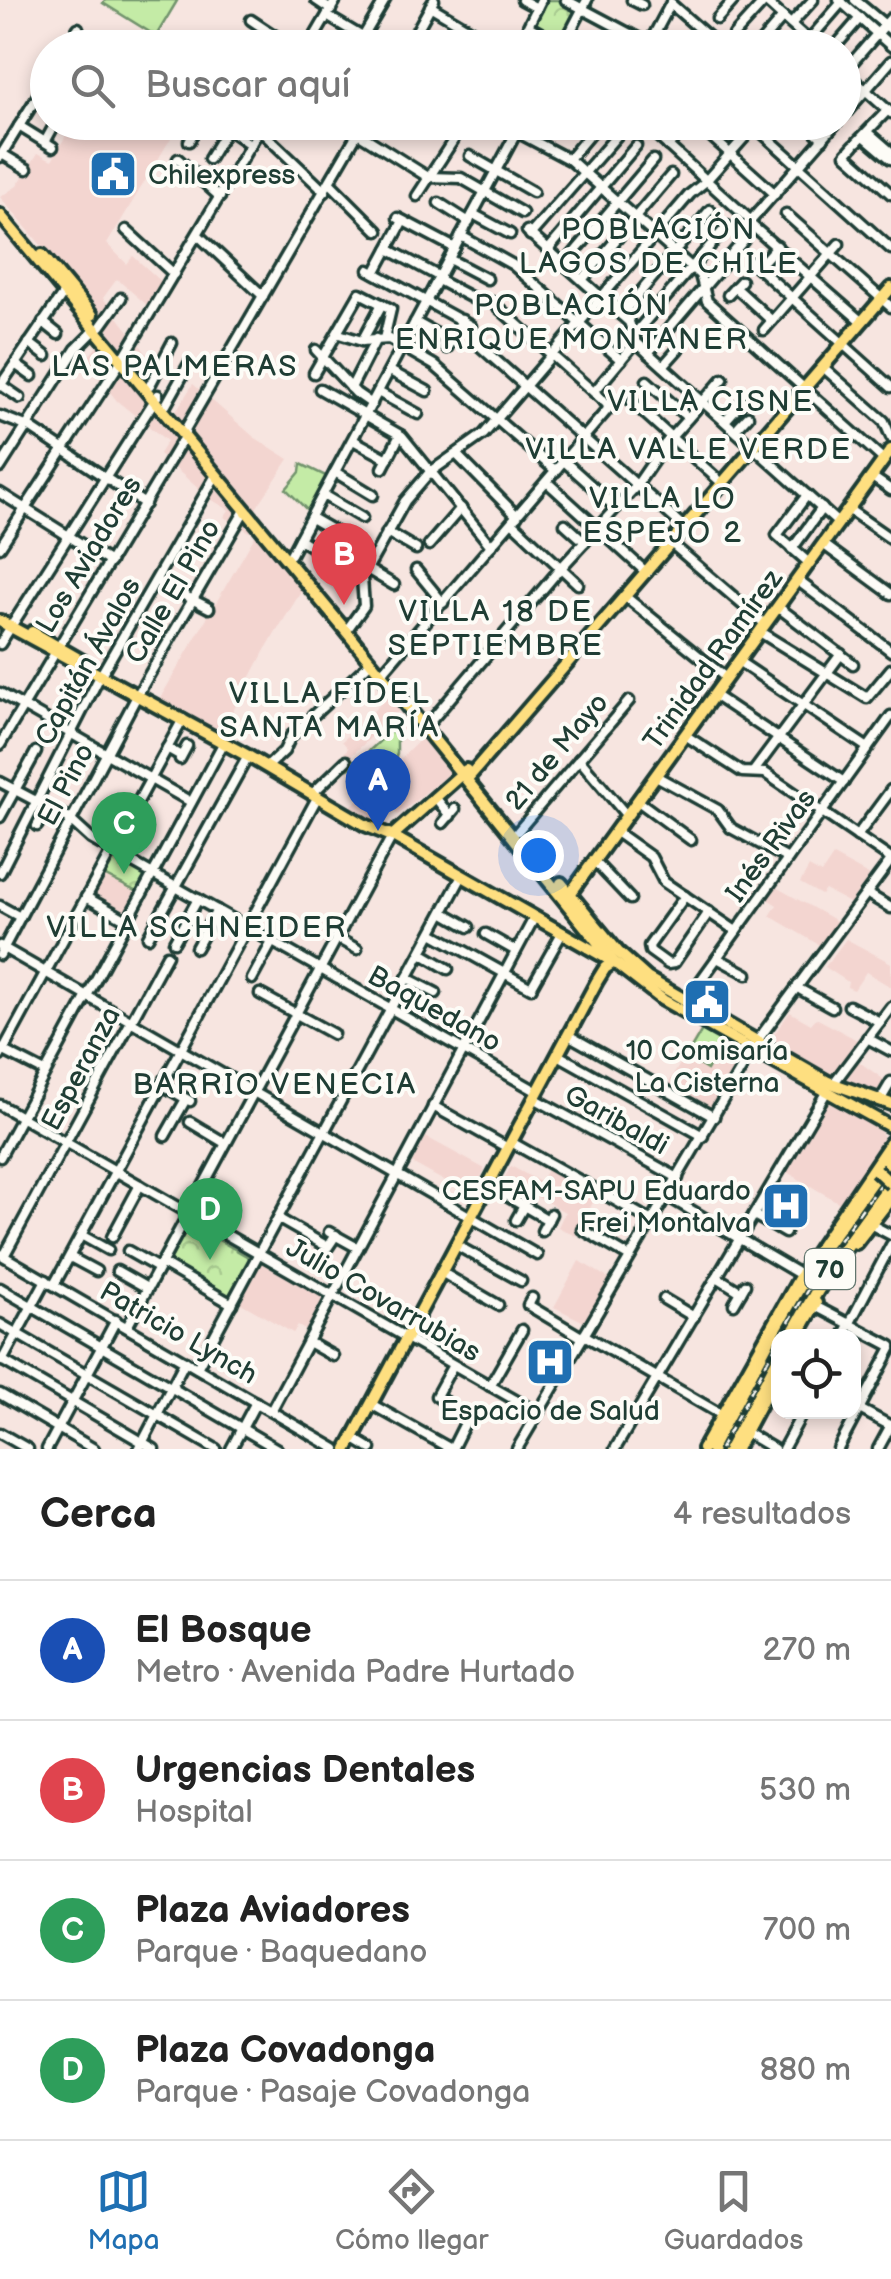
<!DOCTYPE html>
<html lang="es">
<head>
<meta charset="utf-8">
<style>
	body { margin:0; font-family:"Balsamiq Sans",sans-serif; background:#f6f6f6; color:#222 }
	.controls { position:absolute; right:30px; bottom:30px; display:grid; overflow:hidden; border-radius:20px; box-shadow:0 5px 15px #0003 }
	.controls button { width:90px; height:90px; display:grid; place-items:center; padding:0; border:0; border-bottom:2px solid #e0e0e0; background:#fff; color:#222; font:50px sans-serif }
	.you { position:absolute; left:538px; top:855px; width:35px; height:35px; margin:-25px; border:8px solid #fff; border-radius:50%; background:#1a73e8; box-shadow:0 0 0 15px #1a73e833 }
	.badge { display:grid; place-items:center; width:65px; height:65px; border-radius:50%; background:#1f6fb2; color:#fff; font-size:32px; font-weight:700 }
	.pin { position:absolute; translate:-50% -82px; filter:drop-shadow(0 2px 5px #0008) }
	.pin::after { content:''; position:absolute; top:52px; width:35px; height:30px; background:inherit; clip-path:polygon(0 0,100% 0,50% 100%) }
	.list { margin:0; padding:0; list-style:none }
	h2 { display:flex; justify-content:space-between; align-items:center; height:130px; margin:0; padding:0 40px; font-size:42px }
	h2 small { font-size:32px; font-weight:400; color:#767676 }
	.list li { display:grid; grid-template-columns:65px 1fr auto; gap:30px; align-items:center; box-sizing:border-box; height:140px; padding:0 40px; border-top:2px solid #e0e0e0 }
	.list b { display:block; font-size:38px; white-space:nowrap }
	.list p { margin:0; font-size:32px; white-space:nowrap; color:#767676 }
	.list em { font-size:32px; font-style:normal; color:#767676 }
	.icon { flex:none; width:55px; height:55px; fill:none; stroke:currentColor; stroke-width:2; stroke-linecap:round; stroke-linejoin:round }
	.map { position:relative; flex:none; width:891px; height:1449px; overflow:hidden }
	.search { position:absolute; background:#fff; box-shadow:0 5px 15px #0003; left:30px; right:30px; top:30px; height:110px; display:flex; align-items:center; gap:25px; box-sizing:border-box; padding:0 35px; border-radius:55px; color:#767676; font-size:38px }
	.sheet { height:690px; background:#fff }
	nav { display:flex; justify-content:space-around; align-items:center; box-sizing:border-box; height:140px; border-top:2px solid #e0e0e0; background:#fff; font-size:28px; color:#767676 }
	nav a { display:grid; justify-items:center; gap:5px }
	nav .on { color:#1f6fb2 }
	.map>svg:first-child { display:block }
	.built { fill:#f3d5d0 }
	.forest { fill:url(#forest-firs); stroke:#72946d; stroke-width:2.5 }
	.park { fill:url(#park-crowns); stroke:#72946d; stroke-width:2.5 }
	.garden { fill:#c4eba6; stroke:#72946d; stroke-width:2.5 }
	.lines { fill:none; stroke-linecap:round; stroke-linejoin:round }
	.minor-casing { stroke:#1f3d34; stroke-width:15 }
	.major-casing { stroke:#1f3d34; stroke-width:18 }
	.highway-casing { stroke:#1f3d34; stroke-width:20 }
	.minor { stroke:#fdfcf7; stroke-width:8 }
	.major { stroke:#fedf80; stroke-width:10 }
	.highway { stroke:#fedf80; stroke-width:12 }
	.rail-casing { stroke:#1f3d34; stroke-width:6 }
	.rail { stroke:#fdfcf7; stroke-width:2.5; stroke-dasharray:8; stroke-linecap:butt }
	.major-bridge-casing { stroke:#1f3d34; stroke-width:18; stroke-linecap:butt }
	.major-bridge { stroke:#fedf80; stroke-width:10 }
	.labels { text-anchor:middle; stroke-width:8; stroke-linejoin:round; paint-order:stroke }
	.shield { fill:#fdfcf7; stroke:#62766e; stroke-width:2.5 }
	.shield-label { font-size:25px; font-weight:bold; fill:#1f3d34 }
	.poi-label { font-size:28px; fill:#1f3d34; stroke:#fdfcf7 }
	.street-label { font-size:28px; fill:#1f3d34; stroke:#fdfcf7 }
	.neighbourhood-label { font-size:30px; letter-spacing:2.5px; fill:#1f3d34; stroke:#fdfcf7 }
</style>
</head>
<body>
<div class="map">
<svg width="891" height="1449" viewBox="0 0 891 1449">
	<defs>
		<pattern id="forest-firs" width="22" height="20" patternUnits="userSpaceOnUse" patternTransform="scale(2.5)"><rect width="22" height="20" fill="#c4eba6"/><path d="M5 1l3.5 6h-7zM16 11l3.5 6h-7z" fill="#a8ca90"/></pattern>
		<pattern id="park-crowns" width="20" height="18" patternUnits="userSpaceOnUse" patternTransform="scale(2.5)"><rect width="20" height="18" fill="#c4eba6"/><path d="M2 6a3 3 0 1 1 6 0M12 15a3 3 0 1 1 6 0" fill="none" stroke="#a8ca90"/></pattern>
	</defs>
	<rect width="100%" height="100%" fill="#f7e5e0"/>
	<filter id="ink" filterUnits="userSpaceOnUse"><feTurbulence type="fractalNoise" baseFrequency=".01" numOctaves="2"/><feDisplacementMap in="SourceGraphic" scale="20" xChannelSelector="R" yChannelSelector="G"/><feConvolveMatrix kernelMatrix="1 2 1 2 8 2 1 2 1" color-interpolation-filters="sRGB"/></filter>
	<g filter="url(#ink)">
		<g class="built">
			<path d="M73,123h107l-73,121 20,20 6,-8 30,27 -15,23 -31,-27 -14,19 47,60 -17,21 36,43 24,-38 61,53 35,22 -32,48 -7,25 -11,-6 -96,167 -6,-3 97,-167 -10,-6 5,-7 -20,-12 -50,-44 8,-13 -50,-40 -32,-41 25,-28 -17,-21 2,-3 -95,-111 17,-11 21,-33 14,7z"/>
			<path d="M258,531l46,56 -39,63 -45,86 -61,-36z"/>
			<path d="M391,694l12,13 -54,51 -5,-5 4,-5 -6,-7z"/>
			<path d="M424,736l28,35 -54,44 -4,-4 -17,14 -28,-17z"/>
			<path d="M833,856l37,20 -20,27 -25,-13 -4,5 -21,-12 9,-16 12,7z"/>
			<path d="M102,874l35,18 -12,22 -35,-18z"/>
			<path d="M774,886l64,36 -17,24 -51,-30 7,-11 -11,-7z"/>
			<path d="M846,939l45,24v24l-25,-15 -12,18 -7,-3 1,-5 -23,-15z"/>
			<path d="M790,1012l21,12 5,-6 43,23 -28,38 -64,-35z"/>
			<path d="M701,1027l43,25 -31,56 -44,-25z"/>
			<path d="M855,1059l31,22 -9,13 -40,-12z"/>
			<path d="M831,1102l47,26 6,9 -43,67 -54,-32 40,-69z"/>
			<path d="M426,1137l59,32 -14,27 -59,-33z"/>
			<path d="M511,1166l29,16 8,-14 49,27 -22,41 -17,-9 7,-15 -61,-33z"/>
			<path d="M774,1189l33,19 -10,16 -32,-19z"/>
			<path d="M579,1261l31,18 -26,43 -30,-15z"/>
			<path d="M261,1263l64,36 -18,32 -9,-5 -5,7 -54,-31z"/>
		</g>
		<path class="forest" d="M391,731l6,5v17l-4,14 -13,5 -5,-5 -13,6 -5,-8 -16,7 -2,-2 9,-11 10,2z"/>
		<g class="park">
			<path d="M545,0h18l15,8 -18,33 -29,-16z"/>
			<path d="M112,855l34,19 -9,18 -35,-18z"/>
			<path d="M189,1223l61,35 -21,37 -60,-33z"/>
		</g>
		<g class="garden">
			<path d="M105,0h70l2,1 -21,35 -53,-33z"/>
			<path d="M301,464l27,13 -19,35 -23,-23 14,-17z"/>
			<path d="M702,1030l21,12 -16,28 -21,-13z"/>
		</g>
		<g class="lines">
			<g class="minor-casing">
				<g id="minor">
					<path d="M316,0l15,10"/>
					<path d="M522,0l15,8"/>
					<path d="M541,0l-13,26 39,22"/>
					<path d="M566,0l83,44"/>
					<path d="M632,0l10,5"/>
					<path d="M764,0l53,48"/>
					<path d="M839,0l52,46"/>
					<path d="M855,0l36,30"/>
					<path d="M671,4l50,44"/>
					<path d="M430,6l71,42"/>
					<path d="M327,16l54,32"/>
					<path d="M717,19l17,-19"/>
					<path d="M251,20l42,28"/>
					<path d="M791,24l22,-24"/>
					<path d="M734,35l31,-34"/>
					<path d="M653,36l13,12"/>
					<path d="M363,37l22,-37"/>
					<path d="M809,40l33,-38"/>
					<path d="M66,48l12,-20"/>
					<path d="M308,48l28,-48"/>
					<path d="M407,48l27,-48"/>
					<path d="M562,48l25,-48"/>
					<path d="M647,48l24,-45"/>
					<path d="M756,48l27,-31"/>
					<path d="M834,48l26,-30"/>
					<path d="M844,71l47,42"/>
					<path d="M844,72l47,-54"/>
					<path d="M844,115l47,-54"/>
					<path d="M218,122l33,23"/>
					<path d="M498,122l72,38 130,115 7,26 177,159"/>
					<path d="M570,122l8,5"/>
					<path d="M642,122l109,99"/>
					<path d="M695,122l80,72"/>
					<path d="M750,122l141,127"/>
					<path d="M805,122l18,17"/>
					<path d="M19,126l34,21"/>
					<path d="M260,130l65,62"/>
					<path d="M868,132l23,20"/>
					<path d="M358,133l70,44 33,1 61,35"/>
					<path d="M864,136l27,23"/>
					<path d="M189,141l11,-19"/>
					<path d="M45,142l11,-20"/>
					<path d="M857,142l31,-32"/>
					<path d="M854,145l-8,9 45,40"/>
					<path d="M668,146l20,-24"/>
					<path d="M2,154l25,15"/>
					<path d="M470,156l63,36"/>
					<path d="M0,157l48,-78"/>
					<path d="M178,159l42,38"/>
					<path d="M209,159l18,-30"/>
					<path d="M569,159l31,-37"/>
					<path d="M330,183l48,48"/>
					<path d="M417,196l37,-57"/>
					<path d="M439,203l30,19"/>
					<path d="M473,214l37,20"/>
					<path d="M786,214l105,93"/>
					<path d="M398,218l57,30"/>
					<path d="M749,223l113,99"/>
					<path d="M126,230l48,44"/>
					<path d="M527,231l102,91 7,20 202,181"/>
					<path d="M198,235l65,61"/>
					<path d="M530,235l90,-103"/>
					<path d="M461,236l52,29 108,95"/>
					<path d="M388,249l52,28"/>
					<path d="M548,250l88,-104"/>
					<path d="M449,259l38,20"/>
					<path d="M752,262l139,125"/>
					<path d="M564,265l89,-105"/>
					<path d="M758,267l19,-21"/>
					<path d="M369,270l102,56"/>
					<path d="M375,273l28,-52"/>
					<path d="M438,280l38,20"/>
					<path d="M582,280l89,-105"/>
					<path d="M735,287l37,34"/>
					<path d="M728,295l13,-14"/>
					<path d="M621,315l89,-105"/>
					<path d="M43,322l15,12"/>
					<path d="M415,322l36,20"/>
					<path d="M101,326l20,-28"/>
					<path d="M764,330l75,-86"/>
					<path d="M339,334l23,7 27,-2 45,26 122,106"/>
					<path d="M632,337l95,-111"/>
					<path d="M473,340l212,188"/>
					<path d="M362,341l20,-37"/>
					<path d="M29,343l17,13"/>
					<path d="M447,348l15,-28"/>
					<path d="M316,350l40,43 16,11"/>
					<path d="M648,353l96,-113 3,-15 90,-103"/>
					<path d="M15,364l17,12"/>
					<path d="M663,366l16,-18"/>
					<path d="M823,367l61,54 7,16"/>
					<path d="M390,371l37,20"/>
					<path d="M314,373l46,-80 31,16 -7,30"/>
					<path d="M647,381l41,37"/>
					<path d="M1,385l19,13"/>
					<path d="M150,385l22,-42"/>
					<path d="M0,386l65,-95"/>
					<path d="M351,388l25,-49"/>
					<path d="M320,389l82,47 89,110"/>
					<path d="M378,392l40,22"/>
					<path d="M594,392l42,-50"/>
					<path d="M632,402l91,82"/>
					<path d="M166,405l23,-41"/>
					<path d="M0,416l31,12 114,76"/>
					<path d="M725,421l17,-19"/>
					<path d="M735,430l13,-14"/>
					<path d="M353,440l35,19"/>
					<path d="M457,455l60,61"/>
					<path d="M564,461l52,47"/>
					<path d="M0,468l76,-119 19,-19"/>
					<path d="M383,468l17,-33"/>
					<path d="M335,472l38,23"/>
					<path d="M872,477l19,13"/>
					<path d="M547,482l100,91"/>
					<path d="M0,493l110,69"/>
					<path d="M323,495l39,23"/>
					<path d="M807,495l-30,40 32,28"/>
					<path d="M848,509l43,30"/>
					<path d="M311,518l40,23"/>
					<path d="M512,522l66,62"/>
					<path d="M565,524l20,18"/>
					<path d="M387,532l29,17"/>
					<path d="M299,539l38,23"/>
					<path d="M672,544l93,80"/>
					<path d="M823,544l68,50"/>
					<path d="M429,545l32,-37"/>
					<path d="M0,547l125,-192 139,-233"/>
					<path d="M792,549l30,-41"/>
					<path d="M291,554l231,-432"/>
					<path d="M367,569l27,16"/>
					<path d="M416,570l27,33"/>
					<path d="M797,580l94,71"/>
					<path d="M156,581l53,27"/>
					<path d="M626,597l100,81"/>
					<path d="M778,607l75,57"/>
					<path d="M346,631l18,-25 -2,-28 43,-77 24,-28 55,-39 206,-240 15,-12 53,-60"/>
					<path d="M760,632l107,66 24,-29"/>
					<path d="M0,644l158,-249"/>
					<path d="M738,661l130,87"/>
					<path d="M381,674l227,-265 -1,-5 -115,-102"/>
					<path d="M0,693l191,109"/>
					<path d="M714,695l130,87"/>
					<path d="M425,728l134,-158 78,-85 28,-41 58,-65"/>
					<path d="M685,735l57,37 23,1 126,86"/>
					<path d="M0,745l184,-308 2,-9 178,-306"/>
					<path d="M167,748l14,8"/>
					<path d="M180,759l7,-13"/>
					<path d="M579,759l48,57"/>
					<path d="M267,767l17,-16 7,-15 80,-74"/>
					<path d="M754,771l87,-117"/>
					<path d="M656,776l62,34 13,18 57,31"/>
					<path d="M0,782l68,36 23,21 447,253"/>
					<path d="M313,793l33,-32"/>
					<path d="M435,797l15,19"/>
					<path d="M638,801l53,39"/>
					<path d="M0,817l36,-65"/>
					<path d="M443,823l12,-14"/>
					<path d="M37,826l11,-19"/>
					<path d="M518,831l111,-130"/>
					<path d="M616,832l35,25 13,25 72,49"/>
					<path d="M857,836l34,-46"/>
					<path d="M594,861l36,38"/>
					<path d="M0,873l98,-193 118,-205"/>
					<path d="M685,896l-36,50 1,5 18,13 6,-1 35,-51"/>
					<path d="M871,896l20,12"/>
					<path d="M86,897l41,23"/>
					<path d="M0,906l20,11"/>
					<path d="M443,912l26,15"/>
					<path d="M432,933l99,55 31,-55"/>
					<path d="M486,934l30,17"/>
					<path d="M148,937l100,-181"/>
					<path d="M335,937l22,12"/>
					<path d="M174,942l24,-43"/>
					<path d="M0,946l537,309"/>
					<path d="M196,948l21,-38"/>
					<path d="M421,953l27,16"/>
					<path d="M0,955l138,-261 107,-184"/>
					<path d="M717,958l30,16"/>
					<path d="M407,978l29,15"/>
					<path d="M252,979l20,-37"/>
					<path d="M801,990l31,17"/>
					<path d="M260,994l73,40"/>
					<path d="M686,1001l205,-285"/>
					<path d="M849,1006l31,16"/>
					<path d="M568,1035l146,82"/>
					<path d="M867,1038l24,13"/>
					<path d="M0,1049l45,23"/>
					<path d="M558,1055l145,81"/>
					<path d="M0,1056l183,-337"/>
					<path d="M833,1084l58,-77"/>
					<path d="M162,1085l28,16"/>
					<path d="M534,1098l144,80"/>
					<path d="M881,1099l10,-17"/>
					<path d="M0,1105l538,308"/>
					<path d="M433,1106l75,42"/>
					<path d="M190,1122l35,21"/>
					<path d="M165,1136l21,-37"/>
					<path d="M511,1142l141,79"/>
					<path d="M0,1157l224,-415"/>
					<path d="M488,1185l60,35"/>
					<path d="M667,1196l134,79"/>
					<path d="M754,1215l31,18"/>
					<path d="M279,1219l49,28 8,-12"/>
					<path d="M516,1220l8,-14"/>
					<path d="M870,1224l21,11"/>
					<path d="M582,1229l48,28"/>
					<path d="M542,1231l9,-17"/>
					<path d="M329,1232l29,16"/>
					<path d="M81,1235l27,15"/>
					<path d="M112,1237l28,-52"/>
					<path d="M456,1245l65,36"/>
					<path d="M128,1251l30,17"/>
					<path d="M0,1254l336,195"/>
					<path d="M4,1256l163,-301"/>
					<path d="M70,1257l26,14"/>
					<path d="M161,1263l71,41"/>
					<path d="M117,1271l30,17"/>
					<path d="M441,1272l57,33"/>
					<path d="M717,1277l24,15"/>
					<path d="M54,1285l264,-489"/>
					<path d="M0,1288l277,161"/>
					<path d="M532,1298l-4,7 55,33"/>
					<path d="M664,1299l30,18"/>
					<path d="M734,1304l11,-19"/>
					<path d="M815,1306l76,40"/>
					<path d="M0,1324l216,125"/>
					<path d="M127,1327l265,-491"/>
					<path d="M584,1335l138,80"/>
					<path d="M843,1336l48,-91"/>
					<path d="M308,1342l25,14"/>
					<path d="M0,1359l154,90"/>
					<path d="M2,1361l44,-81"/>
					<path d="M197,1368l265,-492"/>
					<path d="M490,1386l32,-56"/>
					<path d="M0,1394l94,55"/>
					<path d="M371,1404l80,45"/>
					<path d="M854,1406l37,20"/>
					<path d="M271,1411l263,-493"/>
					<path d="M745,1432l29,17"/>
					<path d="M0,1433l28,16"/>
					<path d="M353,1438l18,11"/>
					<path d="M47,1449l69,-129"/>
					<path d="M139,1449l46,-88"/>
					<path d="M231,1449l25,-47"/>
					<path d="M452,1449l16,-32 -32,-21 17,-31"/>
					<path d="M517,1449l243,-412 131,-177"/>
					<path d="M615,1449l212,-358"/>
					<path d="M783,1449l20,-37"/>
					<path d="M838,1449l53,-100"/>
					<path d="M878,1449l13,-24"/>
				</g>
			</g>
			<g class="major-casing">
				<g id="major">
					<path d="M0,215l346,416 268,331 49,38 228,127"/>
					<path d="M42,255l50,60"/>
					<path d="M0,621l248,135 117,69 27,11"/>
					<path d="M32,632l54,31"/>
					<path d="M467,779l424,-491"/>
					<path d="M389,834l219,125"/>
					<path d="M392,836l74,-66"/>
					<path d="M561,883l57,69 29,26 181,104 63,22"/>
					<path d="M570,894l321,-444"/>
					<path d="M856,1243l35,-45"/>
					<path d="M797,1336l19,-33"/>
					<path d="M347,1449l250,-468 8,-13 9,-6"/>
					<path d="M703,1449l98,-174 90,-133"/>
					<path d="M736,1449l42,-79"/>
				</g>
			</g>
			<g class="highway-casing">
				<g id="highway">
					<path d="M789,1336l45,-73 57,-79"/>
					<path d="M712,1449l95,-172 84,-121"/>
					<path d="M727,1449l51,-94"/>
				</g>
			</g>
			<use href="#minor" class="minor"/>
			<use href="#major" class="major"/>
			<use href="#highway" class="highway"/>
			<g class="rail-casing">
				<g id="rail">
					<path d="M781,1336l42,-73 68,-94"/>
					<path d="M720,1449l58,-108"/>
				</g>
			</g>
			<use href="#rail" class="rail"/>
			<g class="major-bridge-casing">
				<path id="major-bridge" d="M876,1170l15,14"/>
			</g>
			<use href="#major-bridge" class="major-bridge"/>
		</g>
	</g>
	<defs>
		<g id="civic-square" transform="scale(2.5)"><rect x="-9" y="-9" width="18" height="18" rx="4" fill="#1f6fb2" stroke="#fdfcf7"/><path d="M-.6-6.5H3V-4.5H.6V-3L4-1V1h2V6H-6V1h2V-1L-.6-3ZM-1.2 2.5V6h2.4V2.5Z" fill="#fff"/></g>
		<g id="hospital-square" transform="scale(2.5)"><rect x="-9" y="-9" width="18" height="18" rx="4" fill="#1f6fb2" stroke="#fdfcf7"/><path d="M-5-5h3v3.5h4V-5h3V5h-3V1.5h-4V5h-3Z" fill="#fff"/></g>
	</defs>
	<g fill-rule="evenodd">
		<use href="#civic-square" x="113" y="174"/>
		<use href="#civic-square" x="707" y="1002"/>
		<use href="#hospital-square" x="786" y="1206"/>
		<use href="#hospital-square" x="550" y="1362"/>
	</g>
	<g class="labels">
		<rect class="shield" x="805" y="1249" width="50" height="40" rx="8"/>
		<g class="shield-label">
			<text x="830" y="1278">70</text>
		</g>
		<g class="poi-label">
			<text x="148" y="184" text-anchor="start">Chilexpress</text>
			<text x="707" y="1060">10 Comisaría<tspan x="707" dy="32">La Cisterna</tspan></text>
			<text x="751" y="1200" text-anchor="end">CESFAM-SAPU Eduardo<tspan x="751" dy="32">Frei Montalva</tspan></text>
			<text x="550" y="1420">Espacio de Salud</text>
		</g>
		<g class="street-label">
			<text transform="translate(88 554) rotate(-59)" y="10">Los Aviadores</text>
			<text transform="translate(172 591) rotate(-60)" y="10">Calle El Pino</text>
			<text transform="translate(712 659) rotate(-54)" y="10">Trinidad Ramírez</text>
			<text transform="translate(87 661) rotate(-61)" y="10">Capitán Ávalos</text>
			<text transform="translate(556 751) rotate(-50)" y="10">21 de Mayo</text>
			<text transform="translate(65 784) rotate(-62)" y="10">El Pino</text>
			<text transform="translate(770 845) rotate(-54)" y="10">Inés Rivas</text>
			<text transform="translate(435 1008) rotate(29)" y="10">Baquedano</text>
			<text transform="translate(80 1068) rotate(-62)" y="10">Esperanza</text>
			<text transform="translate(617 1119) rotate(29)" y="10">Garibaldi</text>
			<text transform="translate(384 1299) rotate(30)" y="10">Julio Covarrubias</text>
			<text transform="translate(179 1332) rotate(30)" y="10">Patricio Lynch</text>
		</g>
		<g class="neighbourhood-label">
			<text x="659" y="239">POBLACIÓN<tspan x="659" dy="34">LAGOS DE CHILE</tspan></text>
			<text x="572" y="315">POBLACIÓN<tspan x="572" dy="34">ENRIQUE MONTANER</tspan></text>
			<text x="175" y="376">LAS PALMERAS</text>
			<text x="711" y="411">VILLA CISNE</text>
			<text x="689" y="459">VILLA VALLE VERDE</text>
			<text x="663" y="508">VILLA LO<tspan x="663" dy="34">ESPEJO 2</tspan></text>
			<text x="496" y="621">VILLA 18 DE<tspan x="496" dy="34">SEPTIEMBRE</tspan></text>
			<text x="330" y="703">VILLA FIDEL<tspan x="330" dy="34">SANTA MARÍA</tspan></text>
			<text x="197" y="937">VILLA SCHNEIDER</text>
			<text x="275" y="1094">BARRIO VENECIA</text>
		</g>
	</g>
</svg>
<div class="controls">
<button><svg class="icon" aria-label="locate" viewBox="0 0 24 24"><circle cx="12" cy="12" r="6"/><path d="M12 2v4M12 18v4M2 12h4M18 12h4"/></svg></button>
</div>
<div class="you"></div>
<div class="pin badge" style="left:378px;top:831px;background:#1a4fb4">A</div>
<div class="pin badge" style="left:344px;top:605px;background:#e0444e">B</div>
<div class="pin badge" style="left:124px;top:874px;background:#2e9e5b">C</div>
<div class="pin badge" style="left:210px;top:1260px;background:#2e9e5b">D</div>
<div class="search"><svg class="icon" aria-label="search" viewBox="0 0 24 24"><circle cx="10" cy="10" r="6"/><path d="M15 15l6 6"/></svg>Buscar aquí</div>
</div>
<section class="sheet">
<h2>Cerca<small>4 resultados</small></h2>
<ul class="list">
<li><span class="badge" style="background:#1a4fb4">A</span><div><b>El Bosque</b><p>Metro · Avenida Padre Hurtado</p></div><em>270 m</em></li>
<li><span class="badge" style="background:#e0444e">B</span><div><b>Urgencias Dentales</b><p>Hospital</p></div><em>530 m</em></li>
<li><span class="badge" style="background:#2e9e5b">C</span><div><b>Plaza Aviadores</b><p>Parque · Baquedano</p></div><em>700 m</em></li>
<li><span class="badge" style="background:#2e9e5b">D</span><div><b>Plaza Covadonga</b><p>Parque · Pasaje Covadonga</p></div><em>880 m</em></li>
</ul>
</section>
<nav>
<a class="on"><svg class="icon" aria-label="map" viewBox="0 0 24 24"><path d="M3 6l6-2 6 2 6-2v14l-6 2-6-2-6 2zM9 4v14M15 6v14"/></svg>Mapa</a>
<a><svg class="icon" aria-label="directions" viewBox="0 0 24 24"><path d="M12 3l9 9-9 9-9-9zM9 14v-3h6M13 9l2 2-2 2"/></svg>Cómo llegar</a>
<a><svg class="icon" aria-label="saved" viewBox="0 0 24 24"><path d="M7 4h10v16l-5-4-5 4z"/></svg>Guardados</a>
</nav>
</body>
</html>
